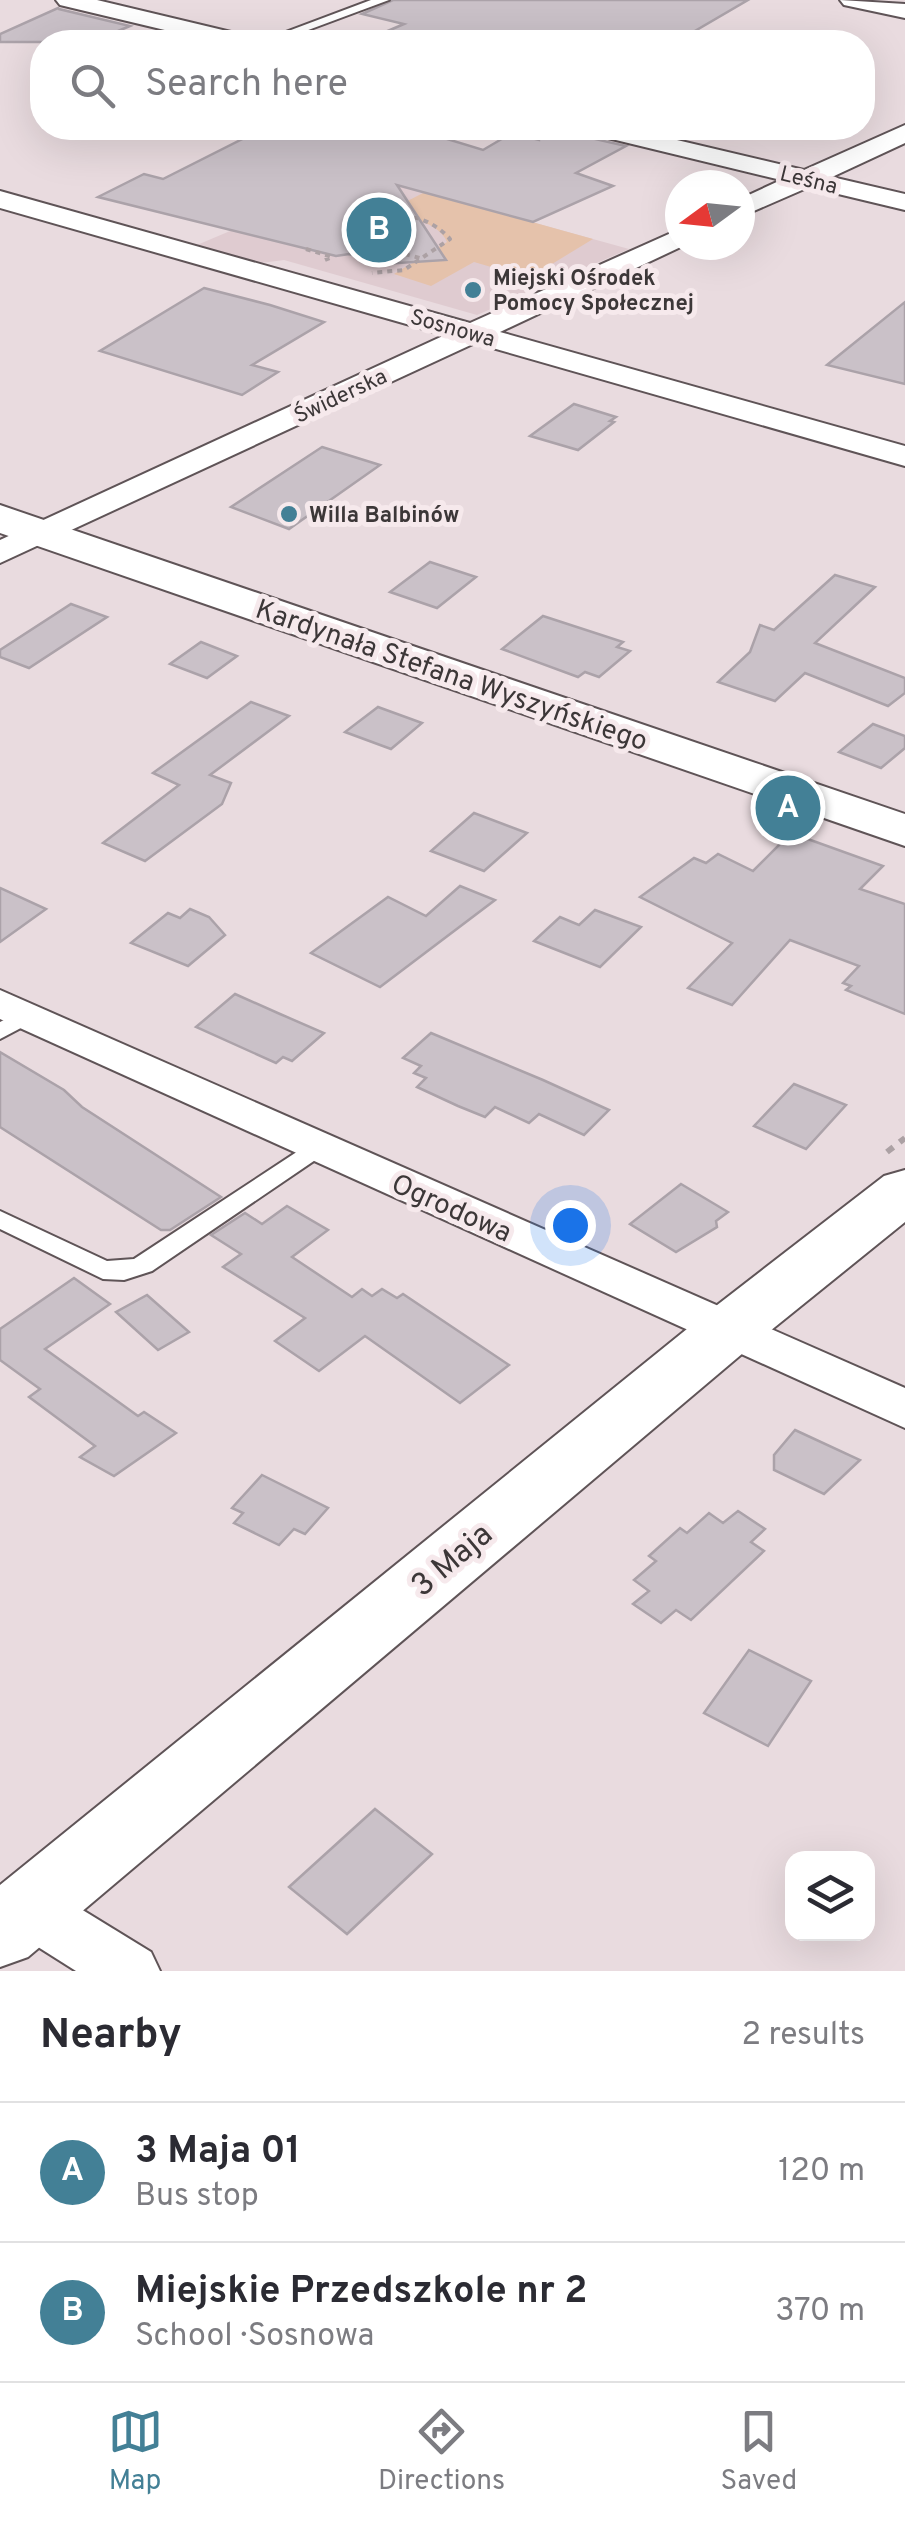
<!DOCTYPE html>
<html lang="en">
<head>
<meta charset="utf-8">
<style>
	body { margin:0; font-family:Overpass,sans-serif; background:#f2f2f3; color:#2b2b33 }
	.controls { position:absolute; right:30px; bottom:30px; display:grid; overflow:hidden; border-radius:20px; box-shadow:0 10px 40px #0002 }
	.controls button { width:90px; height:90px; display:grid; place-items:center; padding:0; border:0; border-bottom:2px solid #e1e1e2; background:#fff; color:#2b2b33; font:50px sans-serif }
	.compass { position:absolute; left:665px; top:170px; width:90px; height:90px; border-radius:50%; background:#fff; box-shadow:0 10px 40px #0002; rotate:255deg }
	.you { position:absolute; left:570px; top:1225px; width:35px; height:35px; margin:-25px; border:8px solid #fff; border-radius:50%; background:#1a73e8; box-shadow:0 0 0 15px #1a73e833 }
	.badge { display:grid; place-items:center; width:65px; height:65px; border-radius:50%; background:#438096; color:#fff; font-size:32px; font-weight:700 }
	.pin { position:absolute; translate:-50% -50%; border:5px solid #fff; box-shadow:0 2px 10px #0006 }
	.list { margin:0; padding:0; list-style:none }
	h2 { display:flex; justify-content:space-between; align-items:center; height:130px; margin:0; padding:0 40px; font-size:42px }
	h2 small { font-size:32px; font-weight:400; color:#7c7c81 }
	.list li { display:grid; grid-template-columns:65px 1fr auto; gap:30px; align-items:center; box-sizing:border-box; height:140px; padding:0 40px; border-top:2px solid #e1e1e2 }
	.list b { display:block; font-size:38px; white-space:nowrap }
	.list p { margin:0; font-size:32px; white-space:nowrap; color:#7c7c81 }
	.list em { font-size:32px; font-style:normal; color:#7c7c81 }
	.icon { flex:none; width:55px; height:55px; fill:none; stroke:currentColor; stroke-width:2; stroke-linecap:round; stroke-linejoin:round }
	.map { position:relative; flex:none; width:905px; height:1971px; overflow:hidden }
	.search { position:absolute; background:#fff; box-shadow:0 10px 40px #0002; left:30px; right:30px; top:30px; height:110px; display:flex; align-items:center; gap:25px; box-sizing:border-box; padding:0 35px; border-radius:40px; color:#7c7c81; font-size:38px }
	.sheet { height:410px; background:#fff }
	nav { display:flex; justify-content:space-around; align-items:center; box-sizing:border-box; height:140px; border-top:2px solid #e1e1e2; background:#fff; font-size:28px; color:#7c7c81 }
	nav a { display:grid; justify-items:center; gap:5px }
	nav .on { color:#438096 }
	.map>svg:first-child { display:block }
	.built { fill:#dfcbd0 }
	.green { fill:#e5c2ab }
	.building { fill:#cac1c8; stroke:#aba2a9; stroke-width:2.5 }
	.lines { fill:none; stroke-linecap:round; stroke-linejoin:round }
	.service-casing { stroke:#5f5457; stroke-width:4 }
	.minor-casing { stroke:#5f5457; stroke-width:4 }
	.tertiary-casing { stroke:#5f5457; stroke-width:4 }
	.path-far1 { stroke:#aca1a4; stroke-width:4; stroke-dasharray:5 5; stroke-linecap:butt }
	.path { stroke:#aca1a4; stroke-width:6; stroke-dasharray:8 8; stroke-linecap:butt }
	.service { fill:#fff; fill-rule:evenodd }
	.minor { fill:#fff; fill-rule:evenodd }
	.tertiary { fill:#fff; fill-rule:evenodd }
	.poi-dot { fill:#438096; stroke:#f6e9ec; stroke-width:4 }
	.labels { text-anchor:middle; stroke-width:10; stroke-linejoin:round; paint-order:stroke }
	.far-street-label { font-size:22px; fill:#3c3738; stroke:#f6e9ec }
	.far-poi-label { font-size:22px; font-weight:bold; fill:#3c3738; stroke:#f6e9ec; text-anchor:start }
	.street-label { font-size:28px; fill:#3c3738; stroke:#f6e9ec }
	.near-street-label { font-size:32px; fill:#3c3738; stroke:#f6e9ec }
</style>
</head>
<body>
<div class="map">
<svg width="905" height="1971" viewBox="0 0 905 1971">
	<rect width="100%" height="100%" fill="#e9dbdf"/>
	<path class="built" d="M362,175l267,74 -152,66 -193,-55 -23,3 -64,-18z"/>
	<path class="green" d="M425,192l168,47 -64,39 -55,-16 -43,24 -37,-12 53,-32c-9,-21 -40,-24 -61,-30z"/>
	<g class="building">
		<path d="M393,0h355l-72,42h-314l42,-18 -42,-10z"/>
		<path d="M58,8l1,1 71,17 -38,16h-92v-8z"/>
		<path d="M264,128h147l72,22 29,-17 27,7 1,-12h39l7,9 40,9 -50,27 37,13 -80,36 -136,-37 49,75 -63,4 -34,-10 -13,2 -238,-59 46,-23 19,5z"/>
		<path d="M204,288l66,17 54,17 -72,43 26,7 -36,23 -142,-44z"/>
		<path d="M905,302v82l-78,-19z"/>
		<path d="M574,404l42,13 -6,4 4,1 -36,28 -48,-14z"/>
		<path d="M322,447l58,18 -91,64 -58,-22z"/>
		<path d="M430,562l46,15 -39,31 -47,-16z"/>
		<path d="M835,575l40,12 -60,56 90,35v15l-17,13 -83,-33 -30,28 -57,-19 32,-30 10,-27 14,5z"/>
		<path d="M71,604l36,13 -78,51 -29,-11v-7z"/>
		<path d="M543,616l80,26 -6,5 13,4 -31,26 -14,-5 -7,5 -76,-28z"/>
		<path d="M201,642l36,14 -30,22 -37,-14z"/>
		<path d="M251,702l38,14 -79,59 21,8 -9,21 -77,57 -42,-18 76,-58 -26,-12z"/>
		<path d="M378,707l44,16 -31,26 -46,-17z"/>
		<path d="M873,724l32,12v12l-24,20 -42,-16z"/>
		<path d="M474,813l53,20 -43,38 -53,-20z"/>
		<path d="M791,833l92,33 -23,23 45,15v110l-59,-24 5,-4 -8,-3 16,-17 -69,-26 -58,65 -44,-17 44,-45 -92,-46 54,-39 12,5 12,-9 35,17z"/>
		<path d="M460,886l35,14 -115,87 -69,-34 77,-56 38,19z"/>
		<path d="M0,888l46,21 -46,33z"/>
		<path d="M190,909l19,8 16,18 -37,31 -57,-23 37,-30 12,5z"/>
		<path d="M595,910l46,17 -41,40 -66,-26 26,-24 19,8z"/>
		<path d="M235,994l45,20 44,19 -32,28 -9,-4 -7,6 -80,-36z"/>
		<path d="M431,1033l112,47 66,30 -25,25 -45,-21 -10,9 -34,-16 -10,10 -27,-11 -41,-19 9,-9 -12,-5 7,-7 -18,-8z"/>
		<path d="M0,1052l64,38 18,17 139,90 -51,33h-9l-161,-103z"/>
		<path d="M794,1084l52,21 -40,44 -52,-23z"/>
		<path d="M681,1184l47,28 -12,9 1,6 -41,25 -46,-28z"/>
		<path d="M287,1206l41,24 -36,27 60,40 10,-8 10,7 10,-7 15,9 6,-4 106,71 -49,38 -95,-67 -46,35 -44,-30 30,-23 -82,-51 18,-13 -30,-19 34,-22 17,11z"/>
		<path d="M74,1278l36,26 -65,45 93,67 6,-4 32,21 -62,43 -34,-19 15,-11 -66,-49 11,-8 -40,-29v-31z"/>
		<path d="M147,1295l42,37 -31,18 -42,-38z"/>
		<path d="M795,1430l65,30 -36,34 -50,-24v-15z"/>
		<path d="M262,1475l66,33 -23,26 -11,-5 -15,16 -45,-22 9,-10 -11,-5z"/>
		<path d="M738,1511l27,18 -14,13 13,9 -73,69 -15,-10 -15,13 -28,-19 16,-13 -15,-11 22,-19 -7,-5 31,-28 7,5 22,-20 14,10z"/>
		<path d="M749,1650l62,31 -43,65 -64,-33z"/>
		<path d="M375,1809l57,45 -85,80 -58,-47z"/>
	</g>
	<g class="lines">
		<g class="service-casing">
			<g id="service">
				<path d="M371,0h18l-113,42h-17z"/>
				<path d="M28,1008l8,2 3,5 -3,5 -36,19v-17z"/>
				<path d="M318,1138l12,8 -3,6 -175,119 -28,9 -21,-1 -103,-50v-18l107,50 27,-2z"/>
			</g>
		</g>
		<g class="minor-casing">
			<g id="minor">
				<path d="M56,0h41l155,37 3,5h-40l-155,-37z"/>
				<path d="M840,0l65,4v14l-61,-13z"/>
				<path d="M905,125v18l-73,34 73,17v16l-96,-23 -69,30v-18l41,-19 -194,-47 -4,-5h43l178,42z"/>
				<path d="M0,191l470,132 210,-94v16h5l-185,87 405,114v20l-430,-123 -475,220v-23l445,-205 -445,-127z"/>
				<path d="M0,990l905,398v40l-905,-409z"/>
				<path d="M29,1883l21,7 101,62 9,19h-84l-68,-43 -8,-22 8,-16z"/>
			</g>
		</g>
		<g class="tertiary-casing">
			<g id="tertiary">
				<path d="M0,505l905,309v32l-905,-313z"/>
				<path d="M905,1170v52l-156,126 -721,609 -28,10v-82l703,-569 181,-140z"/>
			</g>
		</g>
		<g class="path-far1">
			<path d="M346,228c36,-17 76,-20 104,11l-46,31 -32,3"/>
			<path d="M306,249l26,8 -7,3"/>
			<path d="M405,254l18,5"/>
		</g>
		<path class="path" d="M887,1152l18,-14"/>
		<use href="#service" class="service"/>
		<use href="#minor" class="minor"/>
		<use href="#tertiary" class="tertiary"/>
	</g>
	<g class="poi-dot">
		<circle cx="473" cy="290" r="10"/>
		<circle cx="289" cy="514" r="10"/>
	</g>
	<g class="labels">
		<g class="far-street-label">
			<text transform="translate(809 179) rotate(14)" y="8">Leśna</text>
			<text transform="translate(453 327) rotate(16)" y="8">Sosnowa</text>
			<text transform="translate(340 395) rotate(-25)" y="8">Świderska</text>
		</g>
		<g class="far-poi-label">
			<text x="493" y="285">Miejski Ośrodek<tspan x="493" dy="25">Pomocy Społecznej</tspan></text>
			<text x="309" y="522">Willa Balbinów</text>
		</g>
		<g class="street-label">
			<text transform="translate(452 674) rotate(19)" y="10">Kardynała Stefana Wyszyńskiego</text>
			<text transform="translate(452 1207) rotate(24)" y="10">Ogrodowa</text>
		</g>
		<g class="near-street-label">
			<text transform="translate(451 1559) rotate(-40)" y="11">3 Maja</text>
		</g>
	</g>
</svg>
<div class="controls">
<button><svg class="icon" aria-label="layers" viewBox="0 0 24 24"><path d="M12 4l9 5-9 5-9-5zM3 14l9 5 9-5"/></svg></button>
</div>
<svg class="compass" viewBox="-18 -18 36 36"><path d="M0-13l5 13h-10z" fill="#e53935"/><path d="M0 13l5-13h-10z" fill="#7c7c81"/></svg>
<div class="you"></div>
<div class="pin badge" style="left:788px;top:808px">A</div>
<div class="pin badge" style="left:379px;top:230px">B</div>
<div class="search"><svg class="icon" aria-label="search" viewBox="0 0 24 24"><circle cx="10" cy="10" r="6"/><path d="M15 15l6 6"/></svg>Search here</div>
</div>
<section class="sheet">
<h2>Nearby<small>2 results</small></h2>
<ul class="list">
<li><span class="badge">A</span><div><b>3 Maja 01</b><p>Bus stop</p></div><em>120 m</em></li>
<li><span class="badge">B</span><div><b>Miejskie Przedszkole nr 2</b><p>School · Sosnowa</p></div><em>370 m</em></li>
</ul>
</section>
<nav>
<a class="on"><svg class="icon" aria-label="map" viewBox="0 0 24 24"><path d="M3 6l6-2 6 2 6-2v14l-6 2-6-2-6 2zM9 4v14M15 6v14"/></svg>Map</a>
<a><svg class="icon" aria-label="directions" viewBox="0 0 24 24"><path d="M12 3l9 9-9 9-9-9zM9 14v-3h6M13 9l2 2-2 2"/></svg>Directions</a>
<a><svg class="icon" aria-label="saved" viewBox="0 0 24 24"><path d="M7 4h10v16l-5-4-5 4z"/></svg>Saved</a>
</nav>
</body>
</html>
